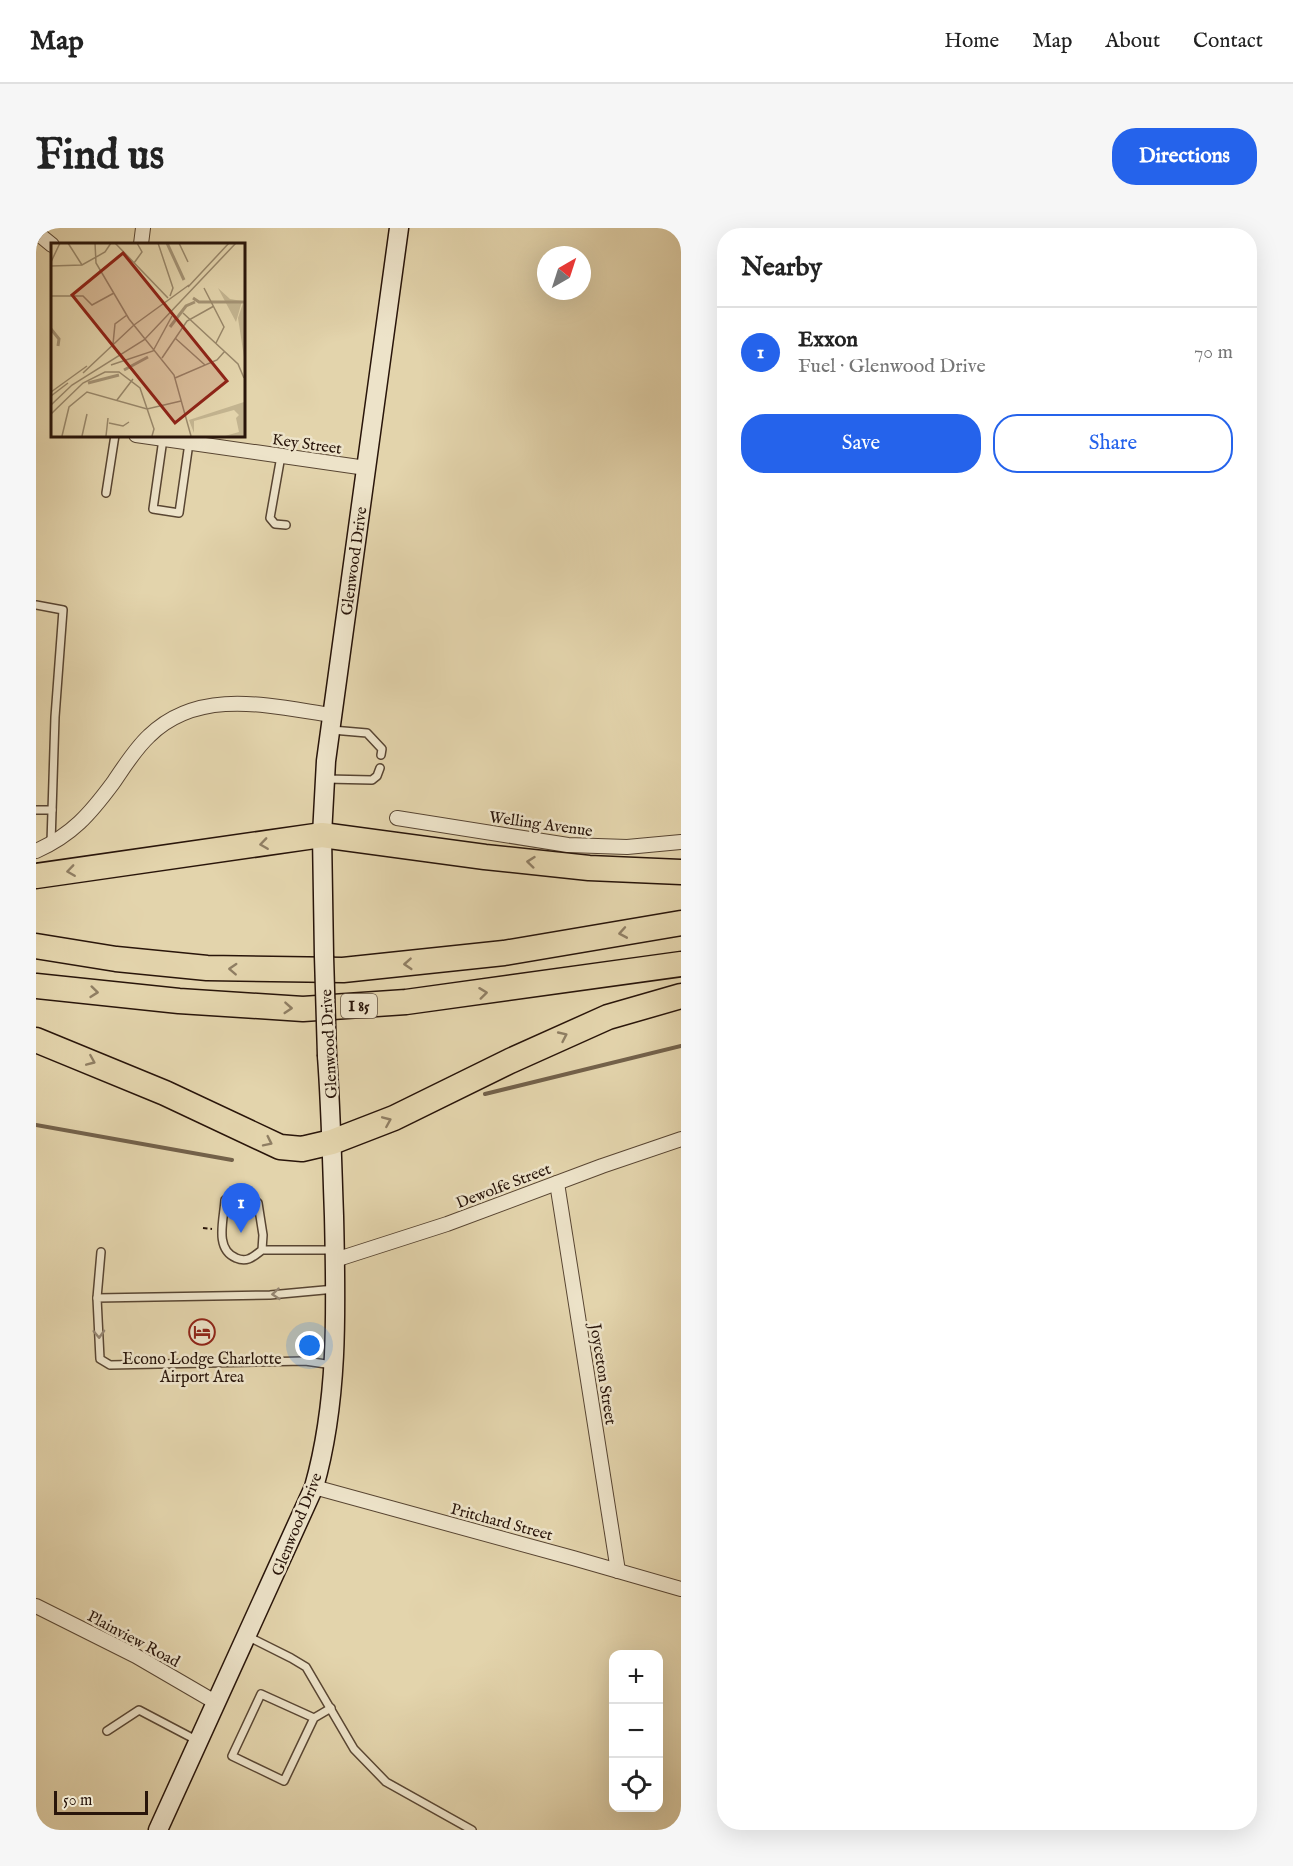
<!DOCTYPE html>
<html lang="en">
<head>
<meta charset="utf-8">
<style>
	body { margin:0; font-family:"IM FELL English",serif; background:#f6f6f6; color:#222 }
	.controls { position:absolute; right:18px; bottom:18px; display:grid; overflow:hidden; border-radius:12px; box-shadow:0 6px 24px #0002 }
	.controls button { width:54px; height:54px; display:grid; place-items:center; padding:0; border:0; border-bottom:2px solid #e0e0e0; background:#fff; color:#222; font:30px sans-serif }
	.compass { position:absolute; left:501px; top:18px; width:54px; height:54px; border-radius:50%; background:#fff; box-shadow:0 6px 24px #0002; rotate:39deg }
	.scale { position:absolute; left:18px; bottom:15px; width:94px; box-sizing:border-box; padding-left:6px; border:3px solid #29150a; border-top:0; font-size:16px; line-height:21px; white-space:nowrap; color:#29150a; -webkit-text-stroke:4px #ede3c9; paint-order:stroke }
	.you { position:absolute; left:274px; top:1118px; width:21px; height:21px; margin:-15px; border:4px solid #fff; border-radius:50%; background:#1a73e8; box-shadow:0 0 0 9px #1a73e833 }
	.badge { display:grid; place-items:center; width:39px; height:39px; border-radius:50%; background:#2563eb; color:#fff; font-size:20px; font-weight:700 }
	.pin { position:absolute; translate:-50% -50px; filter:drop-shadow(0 2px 3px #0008) }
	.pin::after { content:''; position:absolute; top:32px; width:21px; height:18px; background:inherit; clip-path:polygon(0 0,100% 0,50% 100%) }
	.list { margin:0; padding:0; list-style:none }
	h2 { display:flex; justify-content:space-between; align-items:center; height:78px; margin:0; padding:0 24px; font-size:26px }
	h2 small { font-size:20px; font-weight:400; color:#767676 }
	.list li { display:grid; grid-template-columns:39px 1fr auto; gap:18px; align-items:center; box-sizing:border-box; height:90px; padding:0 24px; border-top:2px solid #e0e0e0 }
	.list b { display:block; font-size:22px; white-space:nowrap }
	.list p { margin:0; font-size:20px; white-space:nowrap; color:#767676 }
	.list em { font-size:20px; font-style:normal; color:#767676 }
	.actions { display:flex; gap:12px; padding:18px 24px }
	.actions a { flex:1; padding:14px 0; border:2px solid #2563eb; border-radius:24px; text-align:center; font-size:21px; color:#2563eb }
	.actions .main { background:#2563eb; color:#fff }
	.icon { flex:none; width:33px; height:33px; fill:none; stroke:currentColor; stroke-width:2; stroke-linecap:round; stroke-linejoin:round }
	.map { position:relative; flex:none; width:645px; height:1602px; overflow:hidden; border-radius:24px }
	header { display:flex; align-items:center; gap:36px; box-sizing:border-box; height:84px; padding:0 30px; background:#fff; border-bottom:2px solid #e0e0e0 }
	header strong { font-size:28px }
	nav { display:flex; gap:33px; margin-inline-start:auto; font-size:21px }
	.intro { display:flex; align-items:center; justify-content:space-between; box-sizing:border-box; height:144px; padding:0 36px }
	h1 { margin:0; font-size:42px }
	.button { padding:15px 27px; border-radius:24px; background:#2563eb; color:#fff; font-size:21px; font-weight:700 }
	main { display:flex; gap:36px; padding:0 36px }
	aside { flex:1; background:#fff; border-radius:24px; box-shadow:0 6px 24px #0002 }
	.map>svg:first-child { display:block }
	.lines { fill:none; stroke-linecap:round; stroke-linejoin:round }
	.stream { stroke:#73614a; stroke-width:4 }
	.lane-casing { stroke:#584532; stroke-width:10 }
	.street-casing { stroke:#584532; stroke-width:16 }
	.secondary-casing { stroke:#29150a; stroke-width:21 }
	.highway-casing { stroke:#29150a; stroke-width:27 }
	.path { stroke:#29150a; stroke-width:2; stroke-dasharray:4.5 3; stroke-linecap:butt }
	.lane { stroke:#ede3c9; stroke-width:7 }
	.street { stroke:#ede3c9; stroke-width:14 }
	.secondary { stroke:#ede3c9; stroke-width:18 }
	.highway { stroke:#e3d4ac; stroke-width:24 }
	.secondary-bridge-casing { stroke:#29150a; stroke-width:21; stroke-linecap:butt }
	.secondary-bridge { stroke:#ede3c9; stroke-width:18 }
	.oneway { stroke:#8f7e63 }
	.oneway2 { stroke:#958673 }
	.labels { text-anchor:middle; stroke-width:5; stroke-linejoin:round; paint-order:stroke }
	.shield { fill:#ede3c9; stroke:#645343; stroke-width:1.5 }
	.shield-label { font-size:15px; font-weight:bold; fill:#29150a }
	.street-label { font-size:16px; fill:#29150a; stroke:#ede3c9 }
	.poi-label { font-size:16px; fill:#29150a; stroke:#ede3c9 }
	.inset-river { fill:none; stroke:#a49375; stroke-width:3 }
	.inset-road { fill:none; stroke:#99886b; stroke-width:1.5 }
	.view { fill:#8f2418; fill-opacity:0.15; stroke:#8f2418; stroke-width:3 }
	.inset-edge { fill:none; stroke:#29150a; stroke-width:3 }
</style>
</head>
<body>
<header>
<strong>Map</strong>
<nav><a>Home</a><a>Map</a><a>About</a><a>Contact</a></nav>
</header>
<div class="intro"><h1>Find us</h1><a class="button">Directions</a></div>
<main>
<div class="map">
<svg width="645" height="1602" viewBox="0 0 645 1602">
	<rect width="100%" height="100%" fill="#e3d4ac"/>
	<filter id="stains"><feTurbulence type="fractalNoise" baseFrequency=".00333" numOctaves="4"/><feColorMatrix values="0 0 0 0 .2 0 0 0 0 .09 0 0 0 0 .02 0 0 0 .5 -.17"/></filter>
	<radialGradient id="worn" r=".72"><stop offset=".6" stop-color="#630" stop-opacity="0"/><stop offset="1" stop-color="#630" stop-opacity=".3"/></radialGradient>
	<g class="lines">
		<g class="stream">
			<path d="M449,866l196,-48"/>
			<path d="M0,897l196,35"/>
		</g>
		<g class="lane-casing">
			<g id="lane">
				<path d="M127,211l-10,70 26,4 10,-70"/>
				<path d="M245,228l-11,62 5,6 11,1"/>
				<path d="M70,265l9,-58"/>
				<path d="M0,377l27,5 -8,107 -4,126"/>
				<path d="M296,502l35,3 15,16 -1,6"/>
				<path d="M290,551l46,1 5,-4 3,-8"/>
				<path d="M0,582h16"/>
				<path d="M226,1022c-9,7 -15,13 -26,8 -22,-9 -12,-39 -11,-58l9,-6 13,-1 11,10 5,32 -1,15h71"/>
				<path d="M61,1070l4,-46"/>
				<path d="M297,1137l-28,-4 -195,4 -10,-6 -3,-61 173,-3 65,-6"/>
				<path d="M211,1408l44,22 15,9 48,82 32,33 86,48"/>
				<path d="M278,1490l-53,-24 -29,62 52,25 30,-63 17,-10"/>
				<path d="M71,1503l32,-21 59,31"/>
			</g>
		</g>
		<g class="street-casing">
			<g id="street">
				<path d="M0,4l16,13"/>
				<path d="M105,16l2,-16"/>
				<path d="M100,207l230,33"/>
				<path d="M361,590l171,27 59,2 54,-5"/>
				<path d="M0,623c36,-16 54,-37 77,-68 11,-16 22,-34 36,-47 50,-49 121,-30 182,-21"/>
				<path d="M521,955l61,388"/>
				<path d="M299,1032l112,-36 155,-58 79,-27"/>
				<path d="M278,1259l259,71 108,31"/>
				<path d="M0,1378l100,50 79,46"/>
			</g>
		</g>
		<g class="secondary-casing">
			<g id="secondary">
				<path d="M288,728l-2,-121 4,-74 73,-533"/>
				<path d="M122,1602l156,-343c25,-88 22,-181 20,-271 -2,-54 -3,-107 -7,-160"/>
			</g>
		</g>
		<g class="highway-casing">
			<g id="highway">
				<path d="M0,648l286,-41 163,22 104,11 92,4"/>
				<path d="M0,718l80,13 91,9 136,2 161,-17 177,-30"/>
				<path d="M0,758l143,15 124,8 103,-7 275,-38"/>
				<path d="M0,812l129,53 115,54 22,2 30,-7 62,-24 116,-57 98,-44 73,-21"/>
			</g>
		</g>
		<path class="path" d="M167,1000l9,1"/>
		<use href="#lane" class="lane"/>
		<use href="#street" class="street"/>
		<use href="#secondary" class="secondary"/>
		<use href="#highway" class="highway"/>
		<g class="secondary-bridge-casing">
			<path id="secondary-bridge" d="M288,728l3,100"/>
		</g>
		<use href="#secondary-bridge" class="secondary-bridge"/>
	</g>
	<defs><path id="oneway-chevron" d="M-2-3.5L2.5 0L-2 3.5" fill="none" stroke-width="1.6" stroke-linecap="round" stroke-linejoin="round" transform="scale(1.5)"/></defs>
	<g class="oneway">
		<use href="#oneway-chevron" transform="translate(228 616) rotate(172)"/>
		<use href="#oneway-chevron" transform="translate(495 634) rotate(-174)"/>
		<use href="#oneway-chevron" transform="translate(35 643) rotate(172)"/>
		<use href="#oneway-chevron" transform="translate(587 705) rotate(170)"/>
		<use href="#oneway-chevron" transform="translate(372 736) rotate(176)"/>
		<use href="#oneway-chevron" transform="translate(197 741) rotate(-177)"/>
		<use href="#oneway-chevron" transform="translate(58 764) rotate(6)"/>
		<use href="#oneway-chevron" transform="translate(447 765) rotate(-7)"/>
		<use href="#oneway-chevron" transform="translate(252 780) rotate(4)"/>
		<use href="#oneway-chevron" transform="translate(527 808) rotate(-25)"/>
		<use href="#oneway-chevron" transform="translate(55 833) rotate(23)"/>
		<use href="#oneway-chevron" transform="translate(351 893) rotate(-23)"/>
		<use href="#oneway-chevron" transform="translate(232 914) rotate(26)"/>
	</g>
	<g class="oneway2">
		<use href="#oneway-chevron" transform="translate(240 1066) rotate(175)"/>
		<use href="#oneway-chevron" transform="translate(63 1106) rotate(88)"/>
	</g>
	<defs>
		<g id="hotel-ring" transform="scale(1.35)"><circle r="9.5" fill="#ede3c9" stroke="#8f2418" stroke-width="1.5"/><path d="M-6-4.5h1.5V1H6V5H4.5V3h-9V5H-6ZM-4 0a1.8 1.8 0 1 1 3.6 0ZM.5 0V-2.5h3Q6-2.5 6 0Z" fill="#8f2418"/></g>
	</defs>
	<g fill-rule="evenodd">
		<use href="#hotel-ring" x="166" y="1104"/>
	</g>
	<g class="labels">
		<rect class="shield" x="305" y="766" width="36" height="24" rx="4.5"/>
		<g class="shield-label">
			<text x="323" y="783">I 85</text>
		</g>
		<g class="street-label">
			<text transform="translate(271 215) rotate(8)" y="6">Key Street</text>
			<text transform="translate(317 333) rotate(-82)" y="6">Glenwood Drive</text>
			<text transform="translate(505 595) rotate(8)" y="6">Welling Avenue</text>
			<text transform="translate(292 816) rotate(-93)" y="6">Glenwood Drive</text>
			<text transform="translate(467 957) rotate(-21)" y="6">Dewolfe Street</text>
			<text transform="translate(568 1146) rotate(81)" y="6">Joyceton Street</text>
			<text transform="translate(466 1293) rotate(15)" y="6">Pritchard Street</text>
			<text transform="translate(260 1296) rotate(-68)" y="6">Glenwood Drive</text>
			<text transform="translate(98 1410) rotate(28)" y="6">Plainview Road</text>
		</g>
		<g class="poi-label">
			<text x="166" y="1136">Econo Lodge Charlotte<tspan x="166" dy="18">Airport Area</tspan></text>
		</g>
	</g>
	<g transform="translate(15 15)">
		<rect width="194" height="194" fill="#e3d4ac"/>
		<path d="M167,45l12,11 12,2 -6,21zM193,57v57l-6,-39zM193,159v34h-19l14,-4 -3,-14 3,-3 -5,-5 -40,11v12l-5,-13z" fill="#c3b490"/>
		<path class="inset-river" d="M116,0l17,37M142,55l6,4h46M119,84l16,-21 9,-4M0,86l8,10 -1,7M73,127l24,-13M37,140l31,-8"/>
		<path class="inset-road" d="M17,0l14,22M44,0l1,20 33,56 45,56 17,61M64,0l53,55M107,0l15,45 -3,8M128,0l9,19M0,19l9,-19M83,20l8,-11 -5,-9M0,23l31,-1 23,-13 6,-9M137,44l41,-44M153,45l20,39 -8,16M0,53h32l9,9 22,-12M132,70l55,51 6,14M124,95l30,27M62,101l2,-20 12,-9M111,115l25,-37 27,-15M60,122l42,-14 19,-35M32,130l51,-48 55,-40M124,135l42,-18 8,-9M0,149l36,-26M0,153l17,-13M66,157l16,-21M0,162l21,-20 72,-45 92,-97M0,171l32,-31 22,-11h14l21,16 14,41 -2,7M58,180l14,3 6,-4M11,193l7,-29 18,-15 60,17 34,-8M31,193l5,-22M55,193l2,-18"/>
		<path class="view" d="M72,10l104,128 -52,42 -103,-128z"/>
		<rect width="194" height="194" class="inset-edge"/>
	</g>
	<rect width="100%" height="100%" filter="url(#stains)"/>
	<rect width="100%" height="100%" fill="url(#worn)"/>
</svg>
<div class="controls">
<button>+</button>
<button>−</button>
<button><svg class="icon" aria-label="locate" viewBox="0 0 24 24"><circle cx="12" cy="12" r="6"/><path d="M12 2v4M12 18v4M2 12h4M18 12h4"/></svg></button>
</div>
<svg class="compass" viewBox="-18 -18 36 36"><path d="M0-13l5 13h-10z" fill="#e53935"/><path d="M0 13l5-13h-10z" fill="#767676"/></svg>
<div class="scale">50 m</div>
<div class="you"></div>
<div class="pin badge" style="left:205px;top:1005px">1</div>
</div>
<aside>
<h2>Nearby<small></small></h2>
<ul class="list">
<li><span class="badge">1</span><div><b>Exxon</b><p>Fuel · Glenwood Drive</p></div><em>70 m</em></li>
</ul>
<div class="actions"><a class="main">Save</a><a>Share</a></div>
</aside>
</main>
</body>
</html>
